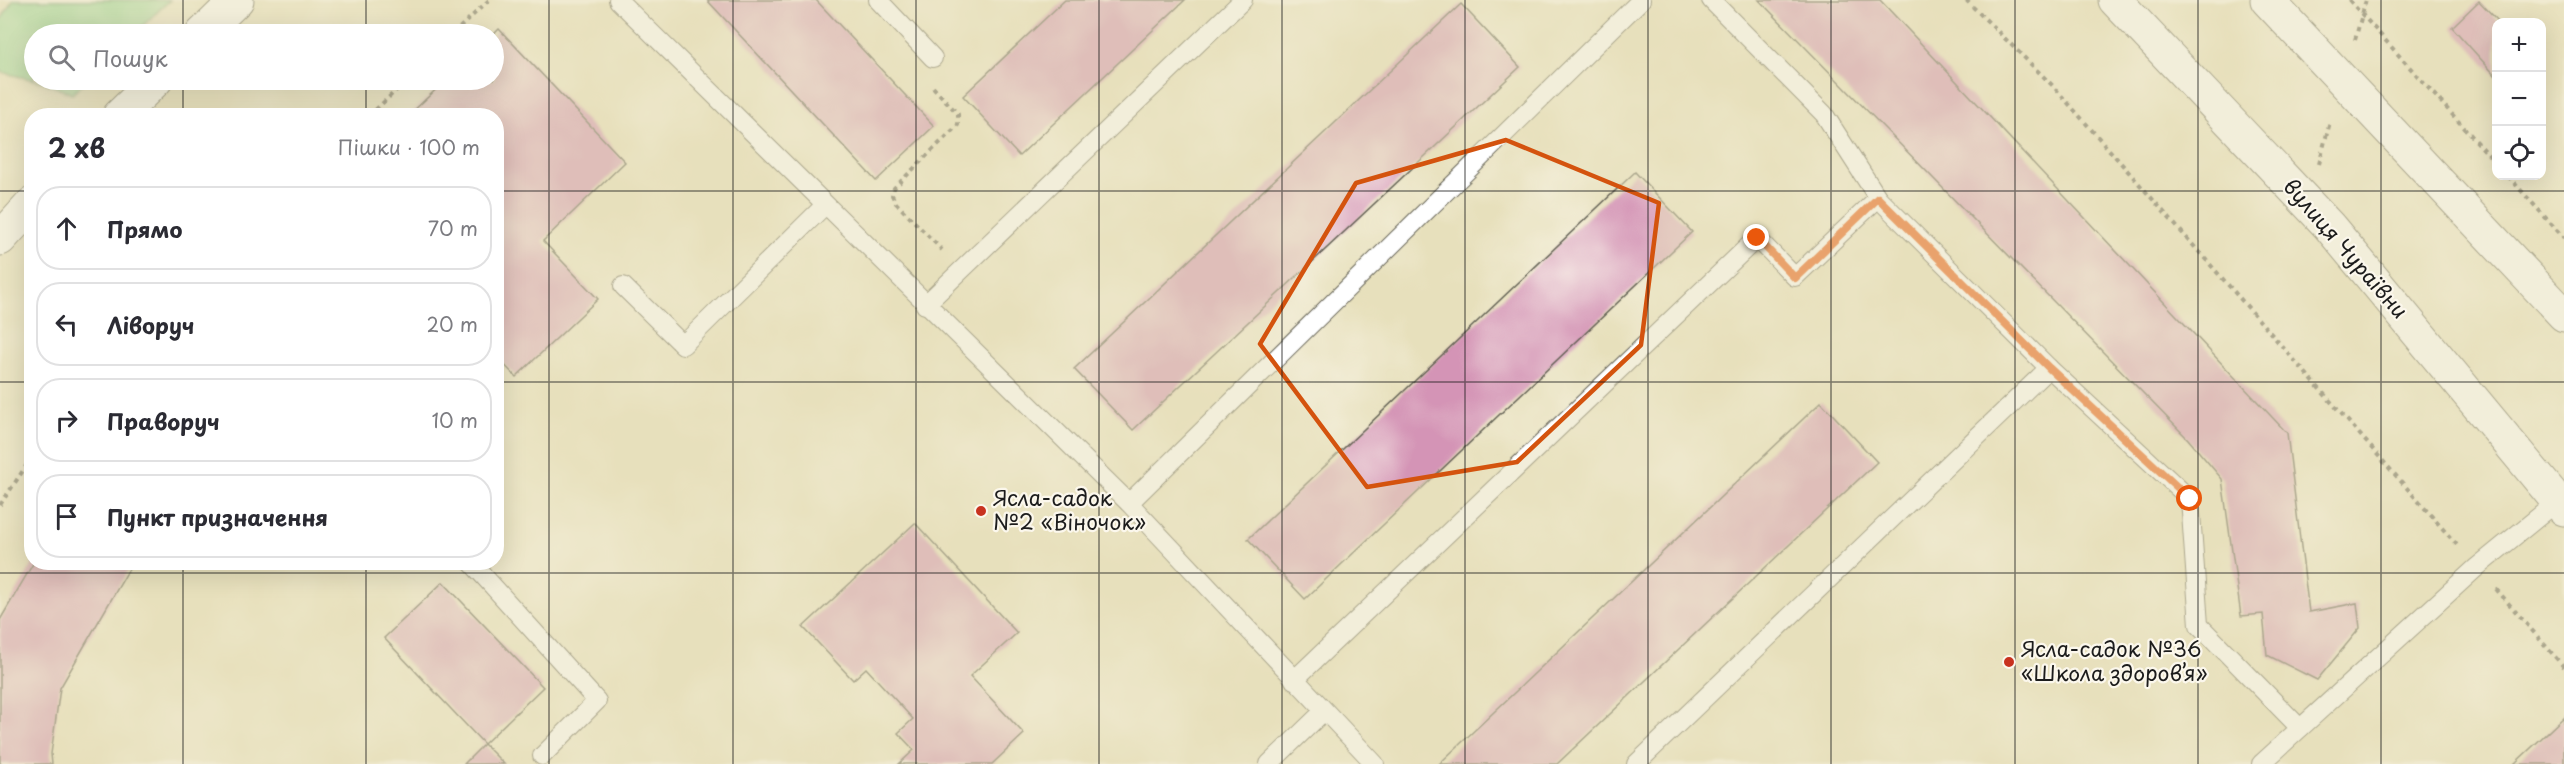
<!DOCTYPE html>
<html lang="uk">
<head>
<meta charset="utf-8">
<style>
	body { margin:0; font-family:"Playpen Sans",sans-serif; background:#f7f7f7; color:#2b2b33 }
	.controls { position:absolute; right:18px; top:18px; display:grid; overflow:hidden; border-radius:12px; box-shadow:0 6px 24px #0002 }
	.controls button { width:54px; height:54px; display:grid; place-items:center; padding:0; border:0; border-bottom:2px solid #e1e1e2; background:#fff; color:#2b2b33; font:30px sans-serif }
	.stop { position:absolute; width:18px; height:18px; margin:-14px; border:4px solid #ea580c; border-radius:50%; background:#fff }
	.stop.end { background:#ea580c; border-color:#fff; box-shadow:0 2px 6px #0008 }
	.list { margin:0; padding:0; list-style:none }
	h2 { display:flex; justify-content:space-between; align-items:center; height:78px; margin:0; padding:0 24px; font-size:26px }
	h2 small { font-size:20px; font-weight:400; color:#7c7c81 }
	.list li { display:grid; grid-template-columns:39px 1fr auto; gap:18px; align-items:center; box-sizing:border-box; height:84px; margin:0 12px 12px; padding:0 12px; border:2px solid #e1e1e2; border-radius:24px }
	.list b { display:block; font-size:22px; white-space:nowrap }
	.list em { font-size:20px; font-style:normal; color:#7c7c81 }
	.icon { flex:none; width:33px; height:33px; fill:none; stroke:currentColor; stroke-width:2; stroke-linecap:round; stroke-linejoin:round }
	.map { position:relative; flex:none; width:2564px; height:764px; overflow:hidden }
	.search { position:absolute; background:#fff; box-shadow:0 6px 24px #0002; left:24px; top:24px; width:480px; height:66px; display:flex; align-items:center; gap:15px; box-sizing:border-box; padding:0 21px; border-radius:33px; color:#7c7c81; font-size:22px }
	.panel { position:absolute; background:#fff; box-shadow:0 6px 24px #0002; left:24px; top:108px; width:480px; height:462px; border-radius:24px }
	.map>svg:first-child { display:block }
	.green { fill:#8ad38e; stroke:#537855; stroke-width:1.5 }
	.building { fill:#d494b6 }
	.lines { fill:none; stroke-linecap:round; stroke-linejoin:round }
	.lane-casing { stroke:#636154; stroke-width:20 }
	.secondary-casing { stroke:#636154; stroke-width:35 }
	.path { stroke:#636154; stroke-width:4; stroke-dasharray:4.5 4.5; stroke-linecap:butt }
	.lane { stroke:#fff; stroke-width:18 }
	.secondary { stroke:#fff; stroke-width:33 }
	.route { stroke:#ea580c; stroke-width:8 }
	.marked { fill:none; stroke:#d4530e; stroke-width:4.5; stroke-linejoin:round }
	.grid { fill:none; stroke:#1c1c1c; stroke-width:1.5; stroke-opacity:0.55 }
	.poi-dot { fill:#c8321e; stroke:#fbf7ec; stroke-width:2 }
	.labels { text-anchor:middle; stroke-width:4.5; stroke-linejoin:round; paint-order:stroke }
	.street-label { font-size:21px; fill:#1c1c1c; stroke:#fbf7ec }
	.poi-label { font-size:21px; fill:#1c1c1c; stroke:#fbf7ec; text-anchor:start }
</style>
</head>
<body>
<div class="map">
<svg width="2564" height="764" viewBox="0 0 2564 764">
	<rect width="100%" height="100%" fill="#fbf7ec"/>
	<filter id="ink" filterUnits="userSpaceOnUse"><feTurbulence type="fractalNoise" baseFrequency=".0167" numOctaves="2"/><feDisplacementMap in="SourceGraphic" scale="12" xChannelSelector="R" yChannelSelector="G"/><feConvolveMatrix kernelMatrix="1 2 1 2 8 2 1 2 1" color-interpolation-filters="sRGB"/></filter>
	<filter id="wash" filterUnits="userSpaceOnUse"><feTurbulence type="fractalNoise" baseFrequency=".008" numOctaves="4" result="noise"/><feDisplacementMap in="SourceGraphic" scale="24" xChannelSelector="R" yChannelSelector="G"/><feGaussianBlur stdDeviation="1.35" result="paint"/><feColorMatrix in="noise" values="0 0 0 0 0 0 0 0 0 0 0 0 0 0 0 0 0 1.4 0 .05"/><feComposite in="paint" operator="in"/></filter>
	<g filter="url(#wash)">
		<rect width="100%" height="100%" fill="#e7e0bc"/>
		<path class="green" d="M13,0h157l-36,34h-100v46h53l-15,14 -29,-12 -43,-10v-51z"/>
		<g id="blocks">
			<g class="building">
				<path d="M707,0h109l118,126 -58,55z"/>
				<path d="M1065,0h120l-166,156 -56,-60z"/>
				<path d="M1759,0h121l407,433 22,179 48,-9 3,25 -43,52 -50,-25 -4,-41 -22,2 -19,-137 -34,-40z"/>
				<path d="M2479,1l20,21h-3v54l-44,-49z"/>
				<path d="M1461,4l59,63 -387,363 -59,-61z"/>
				<path d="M499,29l126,133 -82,79 55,58 -82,78 -20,-21v-240h-88l38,-36h48v-46z"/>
				<path d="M1635,172l57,60 -387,367 -57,-60z"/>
				<path d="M1821,402l56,60 -320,302h-118z"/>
				<path d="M915,523l102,110 -47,43 54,58 -32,30h-93l15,-14 -16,-17 15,-14 -47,-51 -13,12 -50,-53z"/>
				<path d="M34,562h99l-73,126 -9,66 1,10h-52v-144z"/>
				<path d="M443,582l100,105 -59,57 -100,-106z"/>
				<path d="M2564,717v47h-50z"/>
				<path d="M484,744l20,20h-40z"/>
			</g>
		</g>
	</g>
	<g filter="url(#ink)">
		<use href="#blocks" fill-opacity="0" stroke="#636154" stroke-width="1.5"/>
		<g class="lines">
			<g class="lane-casing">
				<g id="lane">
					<path d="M618,0l511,503 246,261"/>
					<path d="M878,0l55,58"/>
					<path d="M1711,0l113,114 54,84 171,170 141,131 9,126 101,103"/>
					<path d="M623,286l60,59 142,-140"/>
					<path d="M925,305l318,-305"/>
					<path d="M1129,503l512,-503"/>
					<path d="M471,562l126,139 -55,55"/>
					<path d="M1294,680l463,-442 38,39 83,-79"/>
					<path d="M1269,764l55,-53"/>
					<path d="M1636,764l413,-396"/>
					<path d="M2261,764l216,-197 81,-66"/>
				</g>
			</g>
			<g class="secondary-casing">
				<g id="secondary">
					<path d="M2115,0l214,226 235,283"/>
					<path d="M2267,0l297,315"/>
					<path d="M202,34l35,-34"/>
					<path d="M119,116l37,-36"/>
					<path d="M0,239l32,-35"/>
				</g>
			</g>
			<g class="path">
				<path d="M1966,0l87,86 404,459"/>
				<path d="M2349,0l147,163"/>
				<path d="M453,34l36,-34"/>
				<path d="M2355,40l11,-40"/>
				<path d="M933,87l25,27v11l-64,63 -2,7 4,8 46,47"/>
				<path d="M369,116l38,-36"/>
				<path d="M2319,164l11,-42"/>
				<path d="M2508,176l56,62"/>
				<path d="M0,505l32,-48"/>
				<path d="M2496,589l68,78"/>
			</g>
			<use href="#lane" class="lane"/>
			<use href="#secondary" class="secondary"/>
		</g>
	</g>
	<g class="lines" filter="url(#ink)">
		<path class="route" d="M1757,238l38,40 83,-80 171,170 141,131"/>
	</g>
	<path d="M0 0H2564V764H0ZM1506,140l153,63 -18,142 -124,117 -150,25 -107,-143 96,-161z" fill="#e7e0bc" fill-opacity=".55" fill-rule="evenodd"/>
	<path class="marked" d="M1506,140l153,63 -18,142 -124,117 -150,25 -107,-143 96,-161z"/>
	<path class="grid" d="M183,0v34M366,0v34M549,0v764M733,0v764M916,0v764M1099,0v764M1282,0v764M1465,0v764M1648,0v764M1831,0v764M2015,0v764M2198,0v764M2381,0v764M183,80v36M366,80v36M0,191h32M496,191h2068M0,382h32M496,382h2068M183,562v202M366,562v202M0,573h2564"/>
	<g class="poi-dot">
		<circle cx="981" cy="511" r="6"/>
		<circle cx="2009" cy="662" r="6"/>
	</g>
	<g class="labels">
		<g class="street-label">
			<text transform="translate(2345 249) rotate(49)" y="7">вулиця Чураївни</text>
		</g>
		<g class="poi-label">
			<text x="993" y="506">Ясла-садок<tspan x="993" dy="24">№2 «Віночок»</tspan></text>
			<text x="2021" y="657">Ясла-садок №36<tspan x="2021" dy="24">«Школа здоров’я»</tspan></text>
		</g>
	</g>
</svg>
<div class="controls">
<button>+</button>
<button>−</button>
<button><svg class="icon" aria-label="locate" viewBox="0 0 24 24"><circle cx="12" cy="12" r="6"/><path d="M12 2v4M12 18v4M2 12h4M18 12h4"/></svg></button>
</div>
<div class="stop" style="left:2190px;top:499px"></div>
<div class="stop end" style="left:1757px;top:238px"></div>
<div class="search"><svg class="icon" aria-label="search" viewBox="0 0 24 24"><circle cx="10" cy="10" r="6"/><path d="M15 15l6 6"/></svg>Пошук</div>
<section class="panel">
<h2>2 хв<small>Пішки · 100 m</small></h2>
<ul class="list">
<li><svg class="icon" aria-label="ahead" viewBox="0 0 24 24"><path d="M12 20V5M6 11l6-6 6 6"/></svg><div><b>Прямо</b></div><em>70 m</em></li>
<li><svg class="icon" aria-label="left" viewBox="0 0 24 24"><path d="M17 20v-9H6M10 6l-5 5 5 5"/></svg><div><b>Ліворуч</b></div><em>20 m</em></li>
<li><svg class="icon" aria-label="right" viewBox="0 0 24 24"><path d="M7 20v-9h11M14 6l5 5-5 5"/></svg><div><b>Праворуч</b></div><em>10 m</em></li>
<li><svg class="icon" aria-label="arrive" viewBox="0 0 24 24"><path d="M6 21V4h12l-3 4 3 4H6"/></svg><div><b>Пункт призначення</b></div></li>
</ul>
</section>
</div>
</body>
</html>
